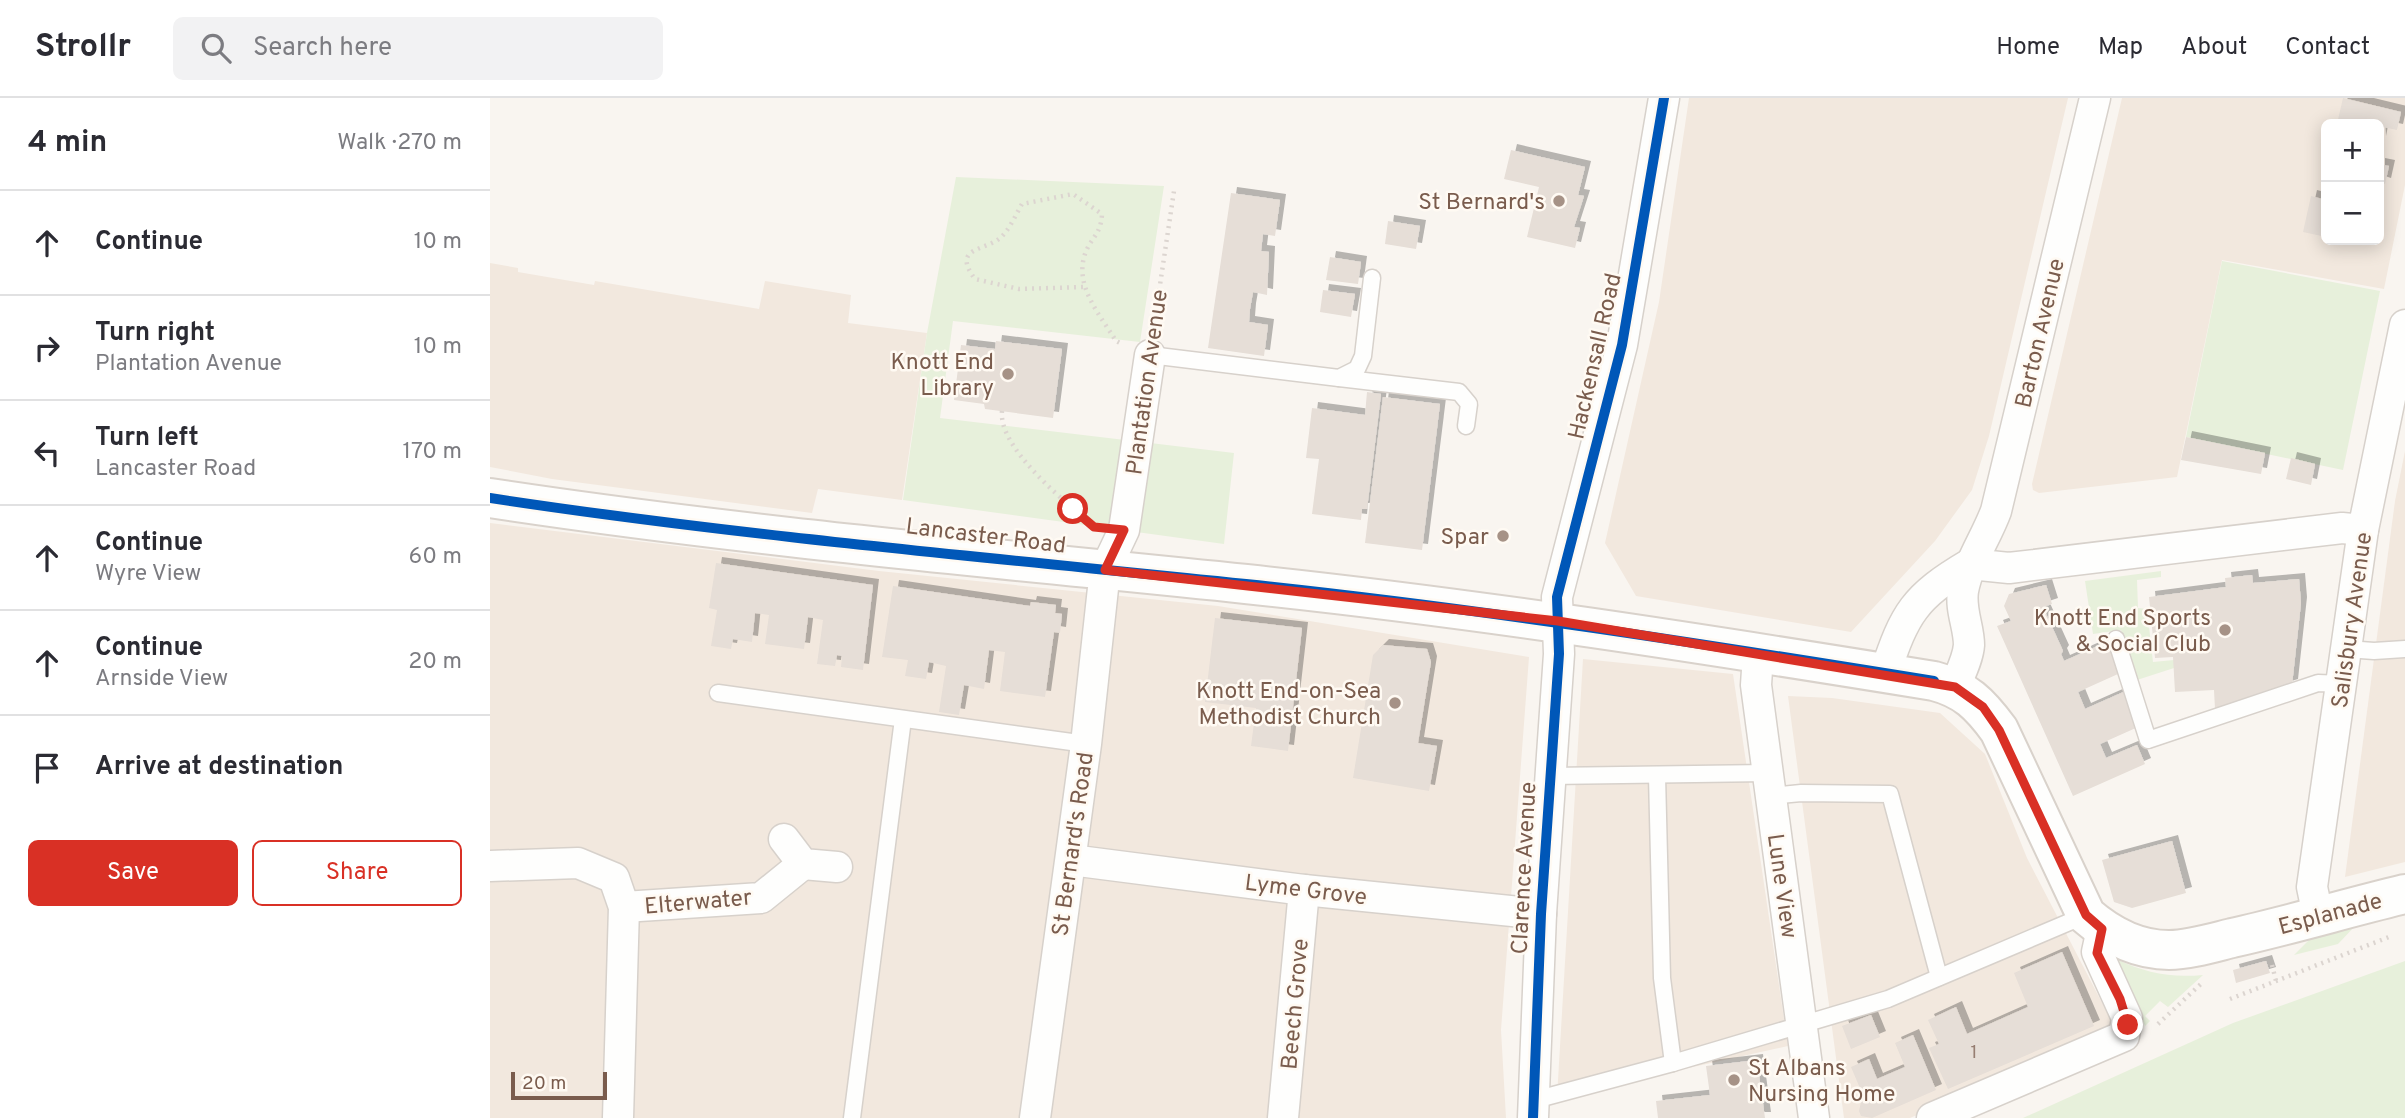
<!DOCTYPE html>
<html lang="en">
<head>
<meta charset="utf-8">
<style>
	body { margin:0; font-family:Overpass,sans-serif; background:#f2f2f3; color:#2b2b33 }
	.controls { position:absolute; right:21px; top:21px; display:grid; overflow:hidden; border-radius:10px; box-shadow:0 4px 18px #0003 }
	.controls button { width:63px; height:63px; display:grid; place-items:center; padding:0; border:0; border-bottom:2px solid #e1e1e2; background:#fff; color:#2b2b33; font:35px sans-serif }
	.scale { position:absolute; left:21px; bottom:18px; width:96px; box-sizing:border-box; padding-left:7px; border:4px solid #7a5c4d; border-top:0; font-size:19px; line-height:24px; white-space:nowrap; color:#7a5c4d; -webkit-text-stroke:5px #fffaf3; paint-order:stroke }
	.stop { position:absolute; width:21px; height:21px; margin:-16px; border:5px solid #d93025; border-radius:50%; background:#fff }
	.stop.end { background:#d93025; border-color:#fff; box-shadow:0 2px 7px #0008 }
	.list { margin:0; padding:0; list-style:none }
	h2 { display:flex; justify-content:space-between; align-items:center; height:91px; margin:0; padding:0 28px; font-size:30px }
	h2 small { font-size:23px; font-weight:400; color:#7c7c81 }
	.list li { display:grid; grid-template-columns:46px 1fr auto; gap:21px; align-items:center; box-sizing:border-box; height:105px; padding:0 28px; border-top:2px solid #e1e1e2 }
	.list b { display:block; font-size:26px; white-space:nowrap }
	.list p { margin:0; font-size:23px; white-space:nowrap; color:#7c7c81 }
	.list em { font-size:23px; font-style:normal; color:#7c7c81 }
	.actions { display:flex; gap:14px; padding:21px 28px }
	.actions a { flex:1; padding:16px 0; border:2px solid #d93025; border-radius:10px; text-align:center; font-size:24px; color:#d93025 }
	.actions .main { background:#d93025; color:#fff }
	.icon { flex:none; width:38px; height:38px; fill:none; stroke:currentColor; stroke-width:2; stroke-linecap:round; stroke-linejoin:round }
	.map { position:relative; flex:none; width:1915px; height:1020px; overflow:hidden }
	header { display:flex; align-items:center; gap:42px; box-sizing:border-box; height:98px; padding:0 35px; background:#fff; border-bottom:2px solid #e1e1e2 }
	header strong { font-size:33px }
	nav { display:flex; gap:38px; margin-inline-start:auto; font-size:24px }
	.search { width:490px; height:63px; background:#f2f2f3; display:flex; align-items:center; gap:18px; box-sizing:border-box; padding:0 24px; border-radius:10px; color:#7c7c81; font-size:26px }
	main { display:flex }
	aside { flex:1; background:#fff }
	.map>svg:first-child { display:block }
	.residential { fill:#f2e8de; fill-rule:evenodd }
	.green { fill:#e7f0db }
	.building { fill:#e6ded7; filter:url(#shadow) }
	.lines { fill:none; stroke-linecap:round; stroke-linejoin:round }
	.lane-casing { stroke:#d7d1cb; stroke-width:19 }
	.street-casing { stroke:#d7d1cb; stroke-width:33 }
	.secondary-casing { stroke:#d9d2cb; stroke-width:42 }
	.path { stroke:#dcd5d0; stroke-width:4.5; stroke-dasharray:2 5; stroke-linecap:butt }
	.lane { stroke:#fefefd; stroke-width:16 }
	.street { stroke:#fefefd; stroke-width:30 }
	.secondary { stroke:#fefefd; stroke-width:38 }
	.cycleway-casing { stroke:#fffaf3; stroke-width:15 }
	.cycleway { stroke:#0057b8; stroke-width:10 }
	.route { stroke:#d93025; stroke-width:9 }
	.poi-dot { fill:#a69286; stroke:#fffaf3; stroke-width:2.5 }
	.labels { text-anchor:middle; stroke-width:5; stroke-linejoin:round; paint-order:stroke }
	.number-label { font-size:19px; fill:#977e72 }
	.poi-label { font-size:23px; fill:#7a5c4d; stroke:#fffaf3; text-anchor:end }
	.street-label { font-size:23px; fill:#7a5c4d; stroke:#fffaf3 }
</style>
</head>
<body>
<header>
<strong>Strollr</strong>
<div class="search"><svg class="icon" aria-label="search" viewBox="0 0 24 24"><circle cx="10" cy="10" r="6"/><path d="M15 15l6 6"/></svg>Search here</div>
<nav><a>Home</a><a>Map</a><a>About</a><a>Contact</a></nav>
</header>
<main>
<aside>
<h2>4 min<small>Walk · 270 m</small></h2>
<ul class="list">
<li><svg class="icon" aria-label="ahead" viewBox="0 0 24 24"><path d="M12 20V5M6 11l6-6 6 6"/></svg><div><b>Continue</b></div><em>10 m</em></li>
<li><svg class="icon" aria-label="right" viewBox="0 0 24 24"><path d="M7 20v-9h11M14 6l5 5-5 5"/></svg><div><b>Turn right</b><p>Plantation Avenue</p></div><em>10 m</em></li>
<li><svg class="icon" aria-label="left" viewBox="0 0 24 24"><path d="M17 20v-9H6M10 6l-5 5 5 5"/></svg><div><b>Turn left</b><p>Lancaster Road</p></div><em>170 m</em></li>
<li><svg class="icon" aria-label="ahead" viewBox="0 0 24 24"><path d="M12 20V5M6 11l6-6 6 6"/></svg><div><b>Continue</b><p>Wyre View</p></div><em>60 m</em></li>
<li><svg class="icon" aria-label="ahead" viewBox="0 0 24 24"><path d="M12 20V5M6 11l6-6 6 6"/></svg><div><b>Continue</b><p>Arnside View</p></div><em>20 m</em></li>
<li><svg class="icon" aria-label="arrive" viewBox="0 0 24 24"><path d="M6 21V4h12l-3 4 3 4H6"/></svg><div><b>Arrive at destination</b></div></li>
</ul>
<div class="actions"><a class="main">Save</a><a>Share</a></div>
</aside>
<div class="map">
<svg width="1915" height="1020" viewBox="0 0 1915 1020">
	<defs>
		<filter id="shadow"><feDropShadow dx="6" dy="-6" stdDeviation="0" flood-color="#0004"/></filter>
	</defs>
	<rect width="100%" height="100%" fill="#f9f5f0"/>
	<g class="residential">
		<path d="M1199,0h379l-79,338 -17,54 -37,51 -84,91 -215,-36 -31,-53 54,-241z"/>
		<path d="M1632,0h283v87l-21,104 -162,-29 -45,217 -138,16 -6,-3 -1,-6zM1836,26h53v116h-53z"/>
		<path d="M0,165l28,5v4l76,13 1,-4 164,28 6,-28 86,14 -3,28 79,10 -25,167 -84,-11 -6,24 -260,-34 -62,-12z"/>
		<path d="M1915,353v411l-60,15 50,-376z"/>
		<path d="M0,425l389,48 339,35 311,51 -28,373 5,88h-1016z"/>
		<path d="M1093,561l150,15 55,372 -231,51z"/>
		<path d="M1298,598l44,2 108,15 45,41 42,104 86,166 -2,5 -201,89h-66z"/>
	</g>
	<g class="green">
		<path d="M466,79l208,9 -24,156 -187,-21 -13,97 294,35 -10,91 -321,-44 24,-167z"/>
		<path d="M1732,163l158,30 -37,179 -157,-33z"/>
		<path d="M1671,473v6l-24,3 1,28 9,1 6,53 21,-2v8l-37,12 -16,-50 -28,4 -8,-53z"/>
		<path d="M1865,828l-17,18 -44,11 19,-19z"/>
		<path d="M1626,861c30,14 54,19 87,16l-35,32 -8,-6 -15,15 5,5 -5,5z"/>
		<path d="M1915,863v157h-382l210,-95z"/>
	</g>
	<g class="building">
		<path d="M1853,0l58,14 -4,18 -14,-3 -3,15 -1,-18h-42z"/>
		<path d="M1021,52l74,17 -7,28 6,1 -10,31 6,1 -5,20 -48,-11 12,-50 -35,-8z"/>
		<path d="M1889,66l10,2 -4,18 -6,-2z"/>
		<path d="M741,95l49,7 -5,36 -12,-2 -2,17 8,1 -2,43 -14,-3 -3,17 -1,13 19,3 -4,31 -56,-8z"/>
		<path d="M1821,98l15,4v37l-23,-5z"/>
		<path d="M898,123l32,5 -4,23 -31,-5z"/>
		<path d="M840,159l31,5 -3,22 -32,-4z"/>
		<path d="M833,192l32,4 -4,23 -31,-5z"/>
		<path d="M506,243l66,8 -9,69 -68,-9 -1,-5 -30,-4 7,-55 34,4z"/>
		<path d="M877,294l14,2 -14,115h-5l-1,11 -49,-6 7,-55 -13,-1 6,-50 53,7z"/>
		<path d="M893,299l57,7 -18,146 -57,-7z"/>
		<path d="M1696,339l79,16 -4,21 -80,-14z"/>
		<path d="M1801,360l24,6 -4,21 -25,-6z"/>
		<path d="M226,465l157,22 -10,85 -22,-3 1,-11 -5,-1 -2,11 -18,-2 6,-44 -15,-3 -4,32 -39,-5 4,-29 -14,-2 -3,29 -19,-3 -2,10 -20,-3 6,-36 -8,-2z"/>
		<path d="M1762,477l1,8 46,-4 2,24 -9,82 -77,24 -1,-19 -39,2 -2,-35 -18,1 -6,-61 77,-10 -1,-9z"/>
		<path d="M1556,487l6,19 -9,3 20,44 -2,3 3,7 43,-19 11,32 -40,18 7,17 43,-19 8,16 -6,3 8,18 -38,17 6,14 31,-13 8,19 -72,32 -76,-170 14,-5 -7,-15 5,-12z"/>
		<path d="M403,488l137,20 1,-4 25,3 -1,8 7,1 -2,19 -6,-1 -9,65 -45,-6 5,-39 -16,-2 -5,39 -20,-4 -5,30 -20,-3 7,-46 -17,-4 -3,17 -21,-3 3,-16 -26,-3z"/>
		<path d="M725,520l87,10 -14,123 -37,-5 5,-38 -51,-6z"/>
		<path d="M893,547l44,4 4,13 -13,81 19,3 -8,45 -76,-13 20,-123z"/>
		<path d="M1682,743l14,52 -54,15 -18,-6 -12,-42z"/>
		<path d="M1572,854l32,74 -146,63 -19,-41 10,-4 -11,-24 28,-13 11,27 61,-27 -14,-34z"/>
		<path d="M1776,863l4,12 -34,10 -3,-13z"/>
		<path d="M1381,917l9,22 -29,12 -9,-23z"/>
		<path d="M1423,937l23,55 -64,28 -11,-2 -2,-5 2,-9 4,-2 -14,-33 18,-8 8,20 28,-12 -10,-24z"/>
		<path d="M1267,962l8,58h-107l-2,-17 54,-6 -4,-29z"/>
	</g>
	<g class="lines">
		<g class="lane-casing">
			<g id="lane">
				<path d="M660,257l189,23 18,-9 6,-13 9,-78"/>
				<path d="M849,280l120,14 10,12 -3,22"/>
				<path d="M1626,541l32,101 170,-57 24,1"/>
				<path d="M1857,551l27,2 31,-2"/>
				<path d="M228,595l368,51"/>
				<path d="M1060,678l217,-3"/>
				<path d="M1167,678l5,202 11,85"/>
				<path d="M1280,698l31,-3 89,1 49,183"/>
				<path d="M1041,1003l142,-38 215,-64 198,-84"/>
				<path d="M362,1020l51,-399"/>
			</g>
		</g>
		<g class="street-casing">
			<g id="street">
				<path d="M1480,466l39,4 333,-40 21,2"/>
				<path d="M1268,557l-2,30 58,433"/>
				<path d="M1395,575c20,-60 29,-76 85,-109"/>
				<path d="M1465,588c5,-12 13,-27 14,-41 0,-18 -9,-35 -6,-54 5,-28 23,-53 33,-80l99,-413"/>
				<path d="M294,741l19,25 34,3"/>
				<path d="M581,762l233,30 237,24"/>
				<path d="M0,768l88,-3 36,15 10,29 -6,211"/>
				<path d="M134,809l137,-9 42,-34"/>
				<path d="M1828,818l-6,-29 51,-357 42,-205"/>
				<path d="M545,1020l51,-374 19,-174 19,-40 26,-175"/>
				<path d="M793,1020l21,-228"/>
				<path d="M1043,1020l8,-204 18,-260 -2,-57 65,-252 42,-247"/>
				<path d="M1442,1020l192,-82 3,-18 -30,-66 5,-23"/>
			</g>
		</g>
		<g class="secondary-casing">
			<path id="secondary" d="M0,400c250,38 504,60 756,86 230,24 459,60 688,97 31,8 46,23 65,49l87,185c23,20 51,35 83,35 20,0 43,-7 63,-12 58,-13 115,-30 173,-44"/>
		</g>
		<g class="path">
			<path d="M593,189l-64,2 -44,-10c-24,-32 10,-28 25,-41 9,-7 16,-24 22,-34l51,-10 29,20c-1,21 -11,23 -17,40 -11,32 15,61 31,87l6,3"/>
			<path d="M664,227l20,-134"/>
			<path d="M512,313c-4,37 64,92 91,114"/>
			<path d="M1782,867l4,16"/>
			<path d="M1740,901l159,-62"/>
			<path d="M1668,926l45,-42"/>
		</g>
		<use href="#lane" class="lane"/>
		<use href="#street" class="street"/>
		<use href="#secondary" class="secondary"/>
		<g class="cycleway-casing">
			<g id="cycleway">
				<path d="M0,400c250,38 504,60 756,86 230,24 459,60 688,97"/>
				<path d="M1043,1020l8,-204 18,-260 -2,-57 65,-252 42,-247"/>
			</g>
		</g>
		<use href="#cycleway" class="cycleway"/>
	</g>
	<g class="lines">
		<path class="route" d="M583,411l21,18 30,3 -19,40 453,51 397,66 28,20 16,23 87,185 16,14 -5,24 23,46 8,26"/>
	</g>
	<g class="poi-dot">
		<circle cx="1069" cy="103" r="7"/>
		<circle cx="518" cy="276" r="7"/>
		<circle cx="1013" cy="438" r="7"/>
		<circle cx="1735" cy="532" r="7"/>
		<circle cx="905" cy="605" r="7"/>
		<circle cx="1244" cy="982" r="7"/>
	</g>
	<g class="labels">
		<g class="number-label">
			<text x="1484" y="960">1</text>
		</g>
		<g class="poi-label">
			<text x="1055" y="111">St Bernard's</text>
			<text x="504" y="271">Knott End<tspan x="504" dy="26">Library</tspan></text>
			<text x="999" y="446">Spar</text>
			<text x="1721" y="527">Knott End Sports<tspan x="1721" dy="26">&amp; Social Club</tspan></text>
			<text x="891" y="600">Knott End-on-Sea<tspan x="891" dy="26">Methodist Church</tspan></text>
			<text x="1258" y="977" text-anchor="start">St Albans<tspan x="1258" dy="26">Nursing Home</tspan></text>
		</g>
		<g class="street-label">
			<text transform="translate(1549 235) rotate(-77)" y="8">Barton Avenue</text>
			<text transform="translate(1104 258) rotate(-77)" y="8">Hackensall Road</text>
			<text transform="translate(656 284) rotate(-82)" y="8">Plantation Avenue</text>
			<text transform="translate(496 437) rotate(7)" y="8">Lancaster Road</text>
			<text transform="translate(1861 522) rotate(-82)" y="8">Salisbury Avenue</text>
			<text transform="translate(582 746) rotate(-82)" y="8">St Bernard's Road</text>
			<text transform="translate(1033 770) rotate(-87)" y="8">Clarence Avenue</text>
			<text transform="translate(1293 788) rotate(82)" y="8">Lune View</text>
			<text transform="translate(816 791) rotate(7)" y="8">Lyme Grove</text>
			<text transform="translate(208 803) rotate(-5)" y="8">Elterwater</text>
			<text transform="translate(1840 815) rotate(-15)" y="8">Esplanade</text>
			<text transform="translate(804 906) rotate(-85)" y="8">Beech Grove</text>
		</g>
	</g>
</svg>
<div class="controls">
<button>+</button>
<button>−</button>
</div>
<div class="scale">20 m</div>
<div class="stop" style="left:583px;top:411px"></div>
<div class="stop end" style="left:1638px;top:927px"></div>
</div>
</main>
</body>
</html>
